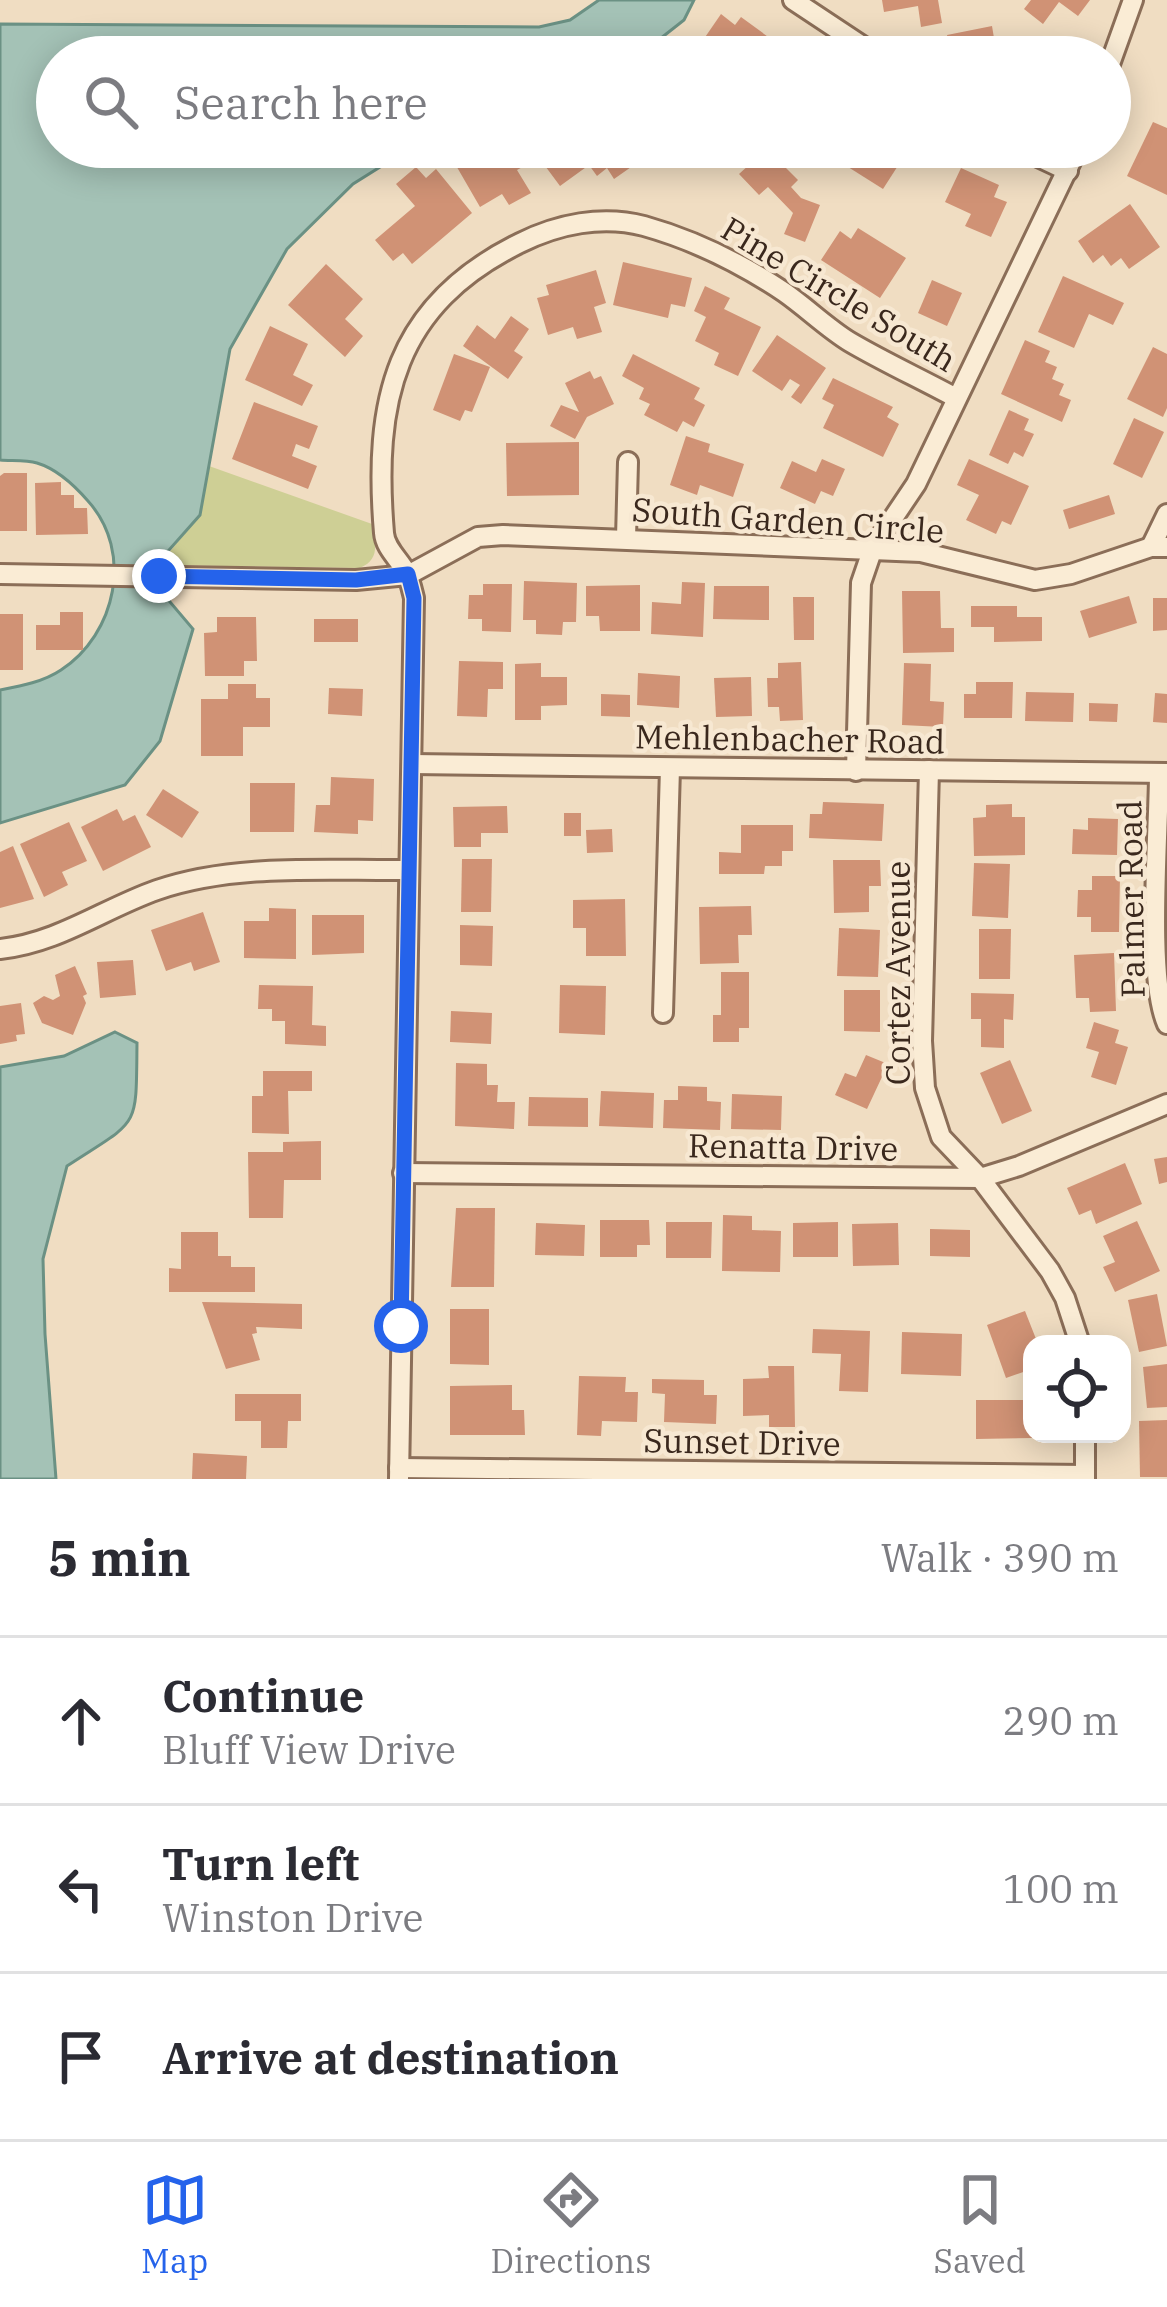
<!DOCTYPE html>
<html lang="en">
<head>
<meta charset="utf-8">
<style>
	body { margin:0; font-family:"IBM Plex Serif",serif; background:#f7f7f7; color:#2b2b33 }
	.controls { position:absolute; right:36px; bottom:36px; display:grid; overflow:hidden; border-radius:24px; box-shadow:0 6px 30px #0003 }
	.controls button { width:108px; height:108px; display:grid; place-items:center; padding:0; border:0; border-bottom:3px solid #e1e1e2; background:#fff; color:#2b2b33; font:60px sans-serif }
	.stop { position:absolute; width:36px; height:36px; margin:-27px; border:9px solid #2563eb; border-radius:50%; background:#fff }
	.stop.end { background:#2563eb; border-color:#fff; box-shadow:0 3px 12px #0008 }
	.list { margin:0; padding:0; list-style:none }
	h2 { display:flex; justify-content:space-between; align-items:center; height:156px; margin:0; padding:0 48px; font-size:51px }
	h2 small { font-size:39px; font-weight:400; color:#7c7c81 }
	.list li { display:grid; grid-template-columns:78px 1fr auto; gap:36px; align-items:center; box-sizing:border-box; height:168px; padding:0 48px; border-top:3px solid #e1e1e2 }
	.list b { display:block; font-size:45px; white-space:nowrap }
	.list p { margin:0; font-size:39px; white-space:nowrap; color:#7c7c81 }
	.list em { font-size:39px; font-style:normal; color:#7c7c81 }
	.icon { flex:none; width:66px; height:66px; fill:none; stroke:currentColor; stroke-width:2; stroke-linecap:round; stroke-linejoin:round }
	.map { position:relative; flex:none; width:1167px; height:1479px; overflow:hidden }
	.search { position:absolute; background:#fff; box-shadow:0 6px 30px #0003; left:36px; right:36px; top:36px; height:132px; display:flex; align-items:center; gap:30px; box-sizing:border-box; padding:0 42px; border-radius:66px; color:#7c7c81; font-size:45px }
	.sheet { height:660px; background:#fff }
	nav { display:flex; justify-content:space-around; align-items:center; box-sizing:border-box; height:168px; border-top:3px solid #e1e1e2; background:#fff; font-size:33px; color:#7c7c81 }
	nav a { display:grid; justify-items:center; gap:6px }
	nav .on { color:#2563eb }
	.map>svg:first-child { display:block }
	.green { fill:#cecf95 }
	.water { fill:#a4c2b6; stroke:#6b9184; stroke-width:3 }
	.building { fill:#d09275 }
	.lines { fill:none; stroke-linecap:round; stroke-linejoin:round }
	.minor-casing { stroke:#8b6e58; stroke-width:24 }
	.minor { stroke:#faecd5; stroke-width:18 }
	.route { stroke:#2563eb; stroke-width:15 }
	.labels { text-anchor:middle; stroke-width:9; stroke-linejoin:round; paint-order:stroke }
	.street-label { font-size:33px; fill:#3a281d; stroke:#f7e8d2 }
</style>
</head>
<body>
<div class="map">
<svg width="1167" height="1479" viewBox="0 0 1167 1479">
	<rect width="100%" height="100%" fill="#f0ddc2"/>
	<path class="green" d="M209,466l163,58c3,19 9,35 -12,44l-201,-3 41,-50z"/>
	<g class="water">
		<path d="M599,0h95l-10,20 -47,37h-580v90h355l-59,37 -66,65 -57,100 -30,166 -39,44 -2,30 34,40 -33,112 -35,44 -125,38v-133c21,-4 43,-8 61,-20 55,-36 73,-118 27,-169 -13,-15 -31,-32 -51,-38 -11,-3 -26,-2 -37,-3v-436l539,3 31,-7z"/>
		<path d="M115,1032l22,11c-1,89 3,75 -70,123l-24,93 2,75 11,145h-56v-412l64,-11z"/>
	</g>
	<g class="building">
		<path d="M882,0h56l4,23 -21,4 -3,-21 -34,6z"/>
		<path d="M1031,0h59l-12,16 -19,-14 -16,22 -19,-15z"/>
		<path d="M721,14l14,11 6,-8 45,33 -5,7h-68l-14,-11z"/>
		<path d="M992,26l5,30 -30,1 -2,-10 -15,2 -3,-14z"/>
		<path d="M1153,122l14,6v67l-40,-19z"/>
		<path d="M481,147h37l10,17 -11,6 14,23 -22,12 -7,-11 -22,13 -26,-45z"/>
		<path d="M547,147h59l3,4 12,-4 13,18 -20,14 -7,-11 -10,8 -8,-11 -29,21 -23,-31z"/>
		<path d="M654,147h31l-11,17 -22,-14z"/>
		<path d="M759,147h6l33,33 -7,7 10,11 19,7 -15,37 -21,-8 9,-21 -25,-26 -9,8 -20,-21 11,-10 -5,-4z"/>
		<path d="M846,147h64l-27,42 -46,-29z"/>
		<path d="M416,167l10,11 10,-9 36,44 -60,51 -9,-11 -10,8 -18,-21 40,-34 -19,-22z"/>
		<path d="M961,168l38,17 -5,12 13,5 -16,35 -26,-11 6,-12 -26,-12z"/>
		<path d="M1130,204l30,43 -31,22 -8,-11 -10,8 -8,-11 -10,8 -15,-22z"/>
		<path d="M858,228l48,30 -26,40 -59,-38 19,-29 11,8z"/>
		<path d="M623,262l69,16 -7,29 -14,-3 -3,14 -55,-13z"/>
		<path d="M326,264l37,35 -18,20 18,17 -18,21 -57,-52z"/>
		<path d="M596,270l10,33 -12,4 8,25 -25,7 -4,-12 -25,8 -11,-37 12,-3 -3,-10z"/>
		<path d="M1063,276l61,27 -11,22 -24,-11 -15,34 -36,-16z"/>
		<path d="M932,280l30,13 -15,33 -29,-13z"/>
		<path d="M705,286l25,12 -6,11 37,18 -23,49 -24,-11 5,-12 -24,-12 11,-24 -12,-6z"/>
		<path d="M511,316l18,13 -15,22 9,6 -15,22 -45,-33 14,-21 18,14z"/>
		<path d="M270,326l38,18 -15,31 20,10 -11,21 -57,-26z"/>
		<path d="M777,335l49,33 -25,36 -10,-7 9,-12 -10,-6 -8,12 -30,-20z"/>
		<path d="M1025,340l25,11 -5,11 12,5 -5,12 12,5 -5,11 12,5 -9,22 -61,-28z"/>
		<path d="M1153,347l14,7v54l-4,9 -36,-18z"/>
		<path d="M454,354l36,13 -18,45 -7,-2 -5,11 -27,-11z"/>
		<path d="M633,354l67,34 -6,11 11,6 -11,22 -11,-6 -6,11 -33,-17 6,-11 -11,-5 5,-11 -22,-12z"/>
		<path d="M590,371l4,8 7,-3 13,28 -27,13 -12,22 -25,-13 11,-21 18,7 -14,-29z"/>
		<path d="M833,378l60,29 -6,10 12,7 -16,33 -60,-29 11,-23 -12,-6z"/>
		<path d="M254,402l64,24 -9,23 -13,-5 -4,12 25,10 -9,23 -76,-30z"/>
		<path d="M1009,410l20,9 -5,11 10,4 -11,23 -9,-5 -6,12 -19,-9z"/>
		<path d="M1134,418l30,14 -22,46 -29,-14z"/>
		<path d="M686,436l24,8 -2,8 36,12 -11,33 -33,-12 -3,10 -27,-10z"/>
		<path d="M579,442v53l-72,1 -1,-53z"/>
		<path d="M822,459l23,10 -12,27 -12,-5 -6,13 -35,-16 12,-27 24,11z"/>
		<path d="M969,459l60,27 -18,39 -9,-4 -6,13 -30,-14 13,-25 -22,-10z"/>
		<path d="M4,473h23v58h-27v-55z"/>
		<path d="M61,482v13h13v13h13l1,26 -52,1 -1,-52z"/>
		<path d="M1109,495l6,19 -46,15 -6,-19z"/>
		<path d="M524,581l53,2 -1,39h-13l-1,13 -26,-1v-14h-13z"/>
		<path d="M682,582l23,1 -2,54 -52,-3 1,-32 29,2z"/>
		<path d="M483,584h29l-1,48 -29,-1v-12h-14l1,-24h14z"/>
		<path d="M640,585v46h-40l-1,-15h-13v-30z"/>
		<path d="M714,586h55v34l-56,-1z"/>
		<path d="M902,591h38l1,37h13v24l-51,1z"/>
		<path d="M1129,596l8,27 -48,15 -9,-27z"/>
		<path d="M793,597h21v43h-20z"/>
		<path d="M1153,598h14v32l-14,1z"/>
		<path d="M971,606h46v11h25v24l-48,1v-15h-23z"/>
		<path d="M60,612h23v38h-47v-25h24z"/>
		<rect x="0" y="614" width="23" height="56"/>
		<path d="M217,617h39l1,44h-13v15h-39l-1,-43 13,-1z"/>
		<rect x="314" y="619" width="44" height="23"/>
		<path d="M459,661l44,1v27h-15l-1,28 -30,-1z"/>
		<path d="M801,662l2,58 -23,1 -1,-14h-11l-1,-29h11v-15z"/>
		<path d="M541,663v14h26v28l-26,1v14h-26v-56z"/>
		<path d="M904,663l27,1 -1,37 14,1 -1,25 -41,-2z"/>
		<path d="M638,673l42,3 -1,32 -42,-3z"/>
		<path d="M751,677l1,39 -36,1 -2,-39z"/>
		<path d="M976,682h37l-1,36h-48v-24h12z"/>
		<path d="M228,684h28v14h14v29h-27v29h-42v-57h27z"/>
		<path d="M329,688l34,1 -1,27 -34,-2z"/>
		<path d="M1026,692l48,1 -1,29 -48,-1z"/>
		<path d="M1155,693l12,1v29l-14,-1z"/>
		<path d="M601,694l29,1v22l-29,-1z"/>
		<path d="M1089,703l29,1 -1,18 -28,-1z"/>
		<path d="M331,777l43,2 -1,42 -15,-1v14l-44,-2 2,-27h14z"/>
		<path d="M250,783h45l-1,49h-44z"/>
		<path d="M163,789l36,23 -17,26 -36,-23z"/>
		<path d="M823,802l61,2 -2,37 -73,-3 1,-24h12z"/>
		<path d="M1012,804v13h13v38l-51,1 -1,-38 13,-1v-12z"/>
		<path d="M507,806l1,27h-27v14h-27l-1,-40z"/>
		<path d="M117,809l6,12 12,-6 16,32 -48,24 -22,-44z"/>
		<rect x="564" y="813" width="17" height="23"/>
		<path d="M1088,818l30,1 -1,36 -45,-1 1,-25 15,1z"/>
		<path d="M69,822l18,39 -25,11 6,13 -24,12 -24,-53z"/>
		<path d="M741,825h52v26h-11v15h-17l-1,8h-45v-22l22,1z"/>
		<path d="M612,829l1,23 -26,1 -1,-23z"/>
		<path d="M13,846l21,53 -34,9v-56z"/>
		<path d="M462,859h30l-1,53h-30z"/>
		<path d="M833,860h47l1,26h-12v26l-35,1z"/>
		<path d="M974,863l36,1 -2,54 -36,-2z"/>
		<path d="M1092,876h28l-1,56h-28v-15h-14l1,-27h14z"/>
		<path d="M625,899l1,57h-40v-28h-13v-28z"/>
		<path d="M751,906l1,29h-14l1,28 -39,1 -1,-57z"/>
		<path d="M269,908l27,1v50l-52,-1v-37h25z"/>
		<path d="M203,912l17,50 -26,9 -3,-9 -25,9 -15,-41z"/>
		<path d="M312,915h52v38l-52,2z"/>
		<path d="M460,925l33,1 -1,40 -32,-1z"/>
		<path d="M839,928l41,2 -2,47 -41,-1z"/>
		<path d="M979,929h32l-1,50h-31z"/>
		<path d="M1114,953l2,58 -26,1 -1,-14h-13l-2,-43z"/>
		<path d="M133,960l3,35 -36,3 -3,-36z"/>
		<path d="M75,966l12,28 -4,2 3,7 -13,32 -31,-12 -9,-20 11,-7 9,4 7,-4 -5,-21z"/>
		<path d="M721,972h28v56h-10v14h-26v-27h8z"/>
		<path d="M259,985l54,1 -1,39 14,1v20l-41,-2v-23h-13v-12h-14z"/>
		<path d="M560,985l46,1 -1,49 -46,-2z"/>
		<path d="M844,990h36v42l-36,-1z"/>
		<path d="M971,993l43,1 -1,26 -9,-1v29l-23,-1v-28h-10z"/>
		<path d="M21,1003l4,31 -9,1 1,6 -17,3v-38z"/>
		<path d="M451,1011l41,2 -1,31 -41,-2z"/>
		<path d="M1094,1022l25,8 -4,13 13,4 -12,38 -25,-8 8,-25 -13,-4z"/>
		<path d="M866,1055l22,9 -21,45 -32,-14 10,-22 11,4z"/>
		<path d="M1010,1060l22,51 -30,13 -22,-51z"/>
		<path d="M456,1063l31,1v21h11l-1,17h18l-1,27 -59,-3z"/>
		<path d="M263,1071h49v20h-24l1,43 -37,-1v-37h11z"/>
		<path d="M678,1086l29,1v14l14,1 -1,28 -57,-2 1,-28h14z"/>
		<path d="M601,1091l53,2 -1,35 -54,-2z"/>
		<path d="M732,1094l50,2 -1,34 -50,-1z"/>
		<path d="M529,1097l59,1v29l-60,-1z"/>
		<path d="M321,1141v39h-37l-1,38h-34l-1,-66h35v-10z"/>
		<path d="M1167,1157v25l-8,2 -5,-25z"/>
		<path d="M1125,1163l17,41 -46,20 -5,-14 -12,5 -12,-27z"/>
		<path d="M456,1208h39l-1,79h-43z"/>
		<path d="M723,1215l29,1v14l29,1 -1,41 -58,-1z"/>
		<path d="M600,1220h49l1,25h-13v12h-37z"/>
		<path d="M1137,1221l23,50 -45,21 -12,-25 12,-5 -12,-26z"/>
		<path d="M666,1222h46l-1,36h-45z"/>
		<path d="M838,1222v35h-45v-34z"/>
		<path d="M536,1223l49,2 -1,31 -49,-1z"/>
		<path d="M898,1223l1,42 -46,1 -1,-42z"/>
		<path d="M930,1229l40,1v27l-40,-1z"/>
		<path d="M181,1232h37v24h13v11h24v25h-86v-24l12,1z"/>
		<path d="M1157,1294l10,52 -28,6 -11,-52z"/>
		<path d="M202,1302l100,2v25l-46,-2 1,6 -5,1 8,26 -34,9z"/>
		<path d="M450,1309h39v56l-39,-1z"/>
		<path d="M1025,1311l13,33h-6v25l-26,9 -19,-53z"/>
		<path d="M813,1329l57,2 -2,61 -29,-1 2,-37 -29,-1z"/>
		<path d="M902,1332l60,2 -1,42 -60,-2z"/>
		<path d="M1167,1364v43l-20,1 -4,-41z"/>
		<path d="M768,1366h26l1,61h-26v-12l-26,1v-37l26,-1z"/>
		<path d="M579,1376l47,1 -1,15h13l-1,30 -35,-1 -1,15 -24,-1z"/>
		<path d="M652,1379l52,1v15h13l-1,29 -52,-2 1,-28 -13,-1z"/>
		<path d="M512,1385v25h12l1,25h-75v-49z"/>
		<path d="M235,1394h66v27h-13l-1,27h-26v-27h-26z"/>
		<path d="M976,1400h56v38l-56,1z"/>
		<path d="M1167,1420v57h-27l-1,-56z"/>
		<path d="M193,1453l54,3 -1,23h-54z"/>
	</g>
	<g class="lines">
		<g class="minor-casing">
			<g id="minor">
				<path d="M793,0l86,57"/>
				<path d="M1110,64l23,-64"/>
				<path d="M1017,147l51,24"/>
				<path d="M626,538l2,-76"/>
				<path d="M1151,547l16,-33"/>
				<path d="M0,574l356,6 52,-5 70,-38 25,-2 418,17 114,28 36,-6 80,-27h16"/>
				<path d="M412,764l755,9"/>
				<path d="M929,770l-7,271 3,47 16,49 39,41 70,93 15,27 15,46"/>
				<path d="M856,771l5,-188 12,-35 43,-64 162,-337"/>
				<path d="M1159,773c0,58 -13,204 8,251"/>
				<path d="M0,949c58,-6 103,-40 157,-59 78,-27 170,-19 252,-20"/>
				<path d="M663,1013l7,-245"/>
				<path d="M403,1173l577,5 39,-12 148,-62"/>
				<path d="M1085,1434v45"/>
				<path d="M399,1468l686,7"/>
				<path d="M399,1479l15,-881c-2,-8 -4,-18 -8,-26 -7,-13 -21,-24 -22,-39 -11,-132 10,-228 136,-290 38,-19 82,-28 124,-17 50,14 98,38 140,66 23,16 43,36 66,50 34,20 71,37 106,56"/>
			</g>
		</g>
		<use href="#minor" class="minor"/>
	</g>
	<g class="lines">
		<path class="route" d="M159,576l197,4 52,-6 6,24 -13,728"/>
	</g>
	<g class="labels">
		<g class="street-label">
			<text transform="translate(839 294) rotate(31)" y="12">Pine Circle South</text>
			<text transform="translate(788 520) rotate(4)" y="12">South Garden Circle</text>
			<text transform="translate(790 739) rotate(1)" y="12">Mehlenbacher Road</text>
			<text transform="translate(1131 899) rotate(-91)" y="12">Palmer Road</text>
			<text transform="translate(898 973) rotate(-90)" y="12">Cortez Avenue</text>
			<text transform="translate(793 1147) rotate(1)" y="12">Renatta Drive</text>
			<text transform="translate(742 1442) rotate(1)" y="12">Sunset Drive</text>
		</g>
	</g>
</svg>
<div class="controls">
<button><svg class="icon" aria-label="locate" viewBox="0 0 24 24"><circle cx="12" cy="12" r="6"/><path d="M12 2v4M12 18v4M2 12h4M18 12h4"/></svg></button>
</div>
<div class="stop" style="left:401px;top:1326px"></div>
<div class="stop end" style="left:159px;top:576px"></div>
<div class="search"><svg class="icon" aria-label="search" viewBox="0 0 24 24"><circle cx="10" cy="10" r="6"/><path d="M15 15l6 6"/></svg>Search here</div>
</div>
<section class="sheet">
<h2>5 min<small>Walk · 390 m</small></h2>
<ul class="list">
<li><svg class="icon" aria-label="ahead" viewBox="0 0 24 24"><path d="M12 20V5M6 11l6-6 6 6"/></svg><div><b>Continue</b><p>Bluff View Drive</p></div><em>290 m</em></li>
<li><svg class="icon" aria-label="left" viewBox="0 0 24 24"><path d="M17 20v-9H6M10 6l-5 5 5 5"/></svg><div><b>Turn left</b><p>Winston Drive</p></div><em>100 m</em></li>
<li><svg class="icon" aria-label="arrive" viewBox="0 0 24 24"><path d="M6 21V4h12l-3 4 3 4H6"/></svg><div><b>Arrive at destination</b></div></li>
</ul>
</section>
<nav>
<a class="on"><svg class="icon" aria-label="map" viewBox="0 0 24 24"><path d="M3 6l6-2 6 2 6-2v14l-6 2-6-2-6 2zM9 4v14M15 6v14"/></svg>Map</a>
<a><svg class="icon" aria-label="directions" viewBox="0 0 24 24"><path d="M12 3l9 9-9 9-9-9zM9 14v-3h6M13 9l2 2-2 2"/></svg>Directions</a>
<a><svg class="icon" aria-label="saved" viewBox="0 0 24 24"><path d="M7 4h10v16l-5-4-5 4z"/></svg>Saved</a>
</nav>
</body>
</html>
